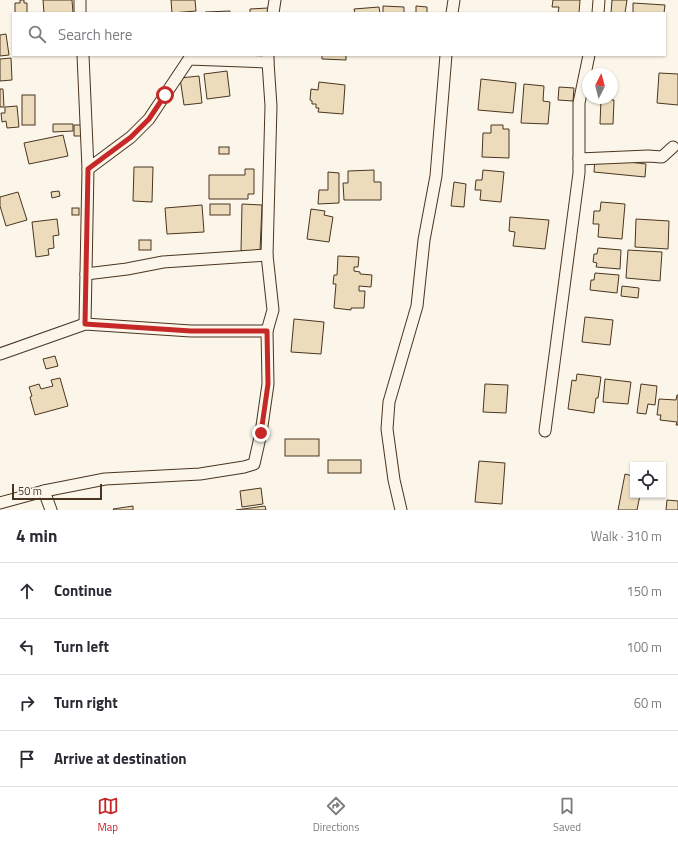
<!DOCTYPE html>
<html lang="en">
<head>
<meta charset="utf-8">
<style>
	body { margin:0; font-family:"Titillium Web",sans-serif; background:#f2f2f3; color:#2b2b33 }
	.controls { position:absolute; right:12px; bottom:12px; display:grid; overflow:hidden; border-radius:0px; box-shadow:0 1px 3px #0004 }
	.controls button { width:36px; height:36px; display:grid; place-items:center; padding:0; border:0; border-bottom:1px solid #e1e1e2; background:#fff; color:#2b2b33; font:20px sans-serif }
	.compass { position:absolute; left:582px; top:68px; width:36px; height:36px; border-radius:50%; background:#fff; box-shadow:0 1px 3px #0004; rotate:6deg }
	.scale { position:absolute; left:12px; bottom:10px; width:90px; box-sizing:border-box; padding-left:4px; border:2px solid #4a3520; border-top:0; font-size:11px; line-height:14px; white-space:nowrap; color:#4a3520; -webkit-text-stroke:3px #fbf6e9; paint-order:stroke }
	.stop { position:absolute; width:12px; height:12px; margin:-9px; border:3px solid #c62828; border-radius:50%; background:#fff }
	.stop.end { background:#c62828; border-color:#fff; box-shadow:0 1px 4px #0008 }
	.list { margin:0; padding:0; list-style:none }
	h2 { display:flex; justify-content:space-between; align-items:center; height:52px; margin:0; padding:0 16px; font-size:17px }
	h2 small { font-size:13px; font-weight:400; color:#7c7c81 }
	.list li { display:grid; grid-template-columns:26px 1fr auto; gap:12px; align-items:center; box-sizing:border-box; height:56px; padding:0 16px; border-top:1px solid #e1e1e2 }
	.list b { display:block; font-size:15px; white-space:nowrap }
	.list em { font-size:13px; font-style:normal; color:#7c7c81 }
	.icon { flex:none; width:22px; height:22px; fill:none; stroke:currentColor; stroke-width:2; stroke-linecap:round; stroke-linejoin:round }
	.map { position:relative; flex:none; width:678px; height:510px; overflow:hidden }
	.search { position:absolute; background:#fff; box-shadow:0 1px 3px #0004; left:12px; right:12px; top:12px; height:44px; display:flex; align-items:center; gap:10px; box-sizing:border-box; padding:0 14px; border-radius:0px; color:#7c7c81; font-size:15px }
	.sheet { height:276px; background:#fff }
	nav { display:flex; justify-content:space-around; align-items:center; box-sizing:border-box; height:56px; border-top:1px solid #e1e1e2; background:#fff; font-size:11px; color:#7c7c81 }
	nav a { display:grid; justify-items:center; gap:2px }
	nav .on { color:#c62828 }
	.map>svg:first-child { display:block }
	.building { fill:#ecdcbc; stroke:#4a3520 }
	.lines { fill:none; stroke-linecap:round; stroke-linejoin:round }
	.street-casing { stroke:#4a3520; stroke-width:13 }
	.street { stroke:#fbf6e9; stroke-width:11 }
	.route { stroke:#c62828; stroke-width:5 }
</style>
</head>
<body>
<div class="map">
<svg width="678" height="510" viewBox="0 0 678 510">
	<rect width="100%" height="100%" fill="#fbf6e9"/>
	<g class="building">
		<path d="M20,0h4v3h3v10h-12v-10h5z"/>
		<path d="M43,0h29l1,13h-29z"/>
		<path d="M171,0h24l1,11 -24,2z"/>
		<path d="M553,0h27l-1,13h-21l1,-6h-7z"/>
		<path d="M612,0h15l-2,13h-14z"/>
		<path d="M633,3l32,2 -1,8h-31z"/>
		<path d="M383,6l21,1v6h-21z"/>
		<path d="M416,6l11,1v6h-11z"/>
		<path d="M379,7l1,6h-25l-1,-4z"/>
		<path d="M268,8v5h-18v-4z"/>
		<path d="M230,11v2h-25v-1z"/>
		<path d="M6,34l3,21 -9,1v-21z"/>
		<path d="M322,55h24v5l-24,-1z"/>
		<path d="M11,58l1,22 -12,1v-22z"/>
		<path d="M227,71l3,25 -23,3 -3,-25z"/>
		<path d="M659,73l19,1v31l-21,-2z"/>
		<path d="M199,76l3,27 -18,2 -4,-27z"/>
		<path d="M481,79l35,4 -3,30 -35,-3z"/>
		<path d="M319,82l26,3 -2,29 -25,-2 1,-4h-3v-4h-4v-3l-2,-1 1,-11 7,1z"/>
		<path d="M524,84l20,2 -1,15 7,1 -2,22 -27,-1z"/>
		<path d="M559,87l15,1 -1,13 -15,-1z"/>
		<path d="M0,89h3l1,18h-4z"/>
		<rect x="22" y="95" width="13" height="30"/>
		<path d="M601,99l13,1 -1,24h-13z"/>
		<path d="M17,106l2,21 -12,1 -1,-7 -4,1 -1,-9h4v-6z"/>
		<path d="M53,124h20v7l-20,1z"/>
		<path d="M74,125h8l1,11h-9z"/>
		<path d="M491,125h12v4h6v29l-27,-1 1,-24h8z"/>
		<path d="M63,135l5,21 -39,8 -5,-21z"/>
		<rect x="219" y="147" width="10" height="7"/>
		<path d="M595,158l51,6 -1,13 -51,-5z"/>
		<path d="M134,167h19l-1,35 -19,-1z"/>
		<path d="M245,169h9v25h-6v5h-39v-24h36z"/>
		<path d="M374,170v12h7v18h-37l-1,-17h5v-12z"/>
		<path d="M483,170l21,2 -3,30 -21,-2 1,-10h-6l1,-10h6z"/>
		<path d="M328,172l11,1v30l-21,1 1,-14h9z"/>
		<path d="M454,182l12,2 -2,23 -13,-1z"/>
		<path d="M59,191l1,5 -8,2 -1,-6z"/>
		<path d="M18,192l9,28 -21,6 -6,-20v-9z"/>
		<path d="M601,202l24,2 -3,35 -24,-2 1,-13h-6l1,-13h6z"/>
		<rect x="210" y="204" width="20" height="11"/>
		<path d="M242,204l20,1 -2,46h-19z"/>
		<path d="M202,205l2,27 -37,2 -2,-26z"/>
		<rect x="72" y="208" width="7" height="7"/>
		<path d="M311,209l14,2 -1,4 9,2 -4,25 -22,-3z"/>
		<path d="M510,217l39,3 -4,29 -32,-3 2,-14 -6,-1z"/>
		<path d="M57,219l2,16 -6,1 1,12 -6,1 1,6 -13,2 -4,-35z"/>
		<path d="M636,219l33,2 -1,28 -33,-2z"/>
		<rect x="139" y="240" width="12" height="10"/>
		<path d="M598,248l23,2 -1,19 -24,-2 1,-4 -4,-1 1,-8h3z"/>
		<path d="M628,250l34,2 -2,29 -34,-3z"/>
		<path d="M338,256l21,1 -1,10h-4v4l6,1v2l12,1 -1,12 -12,-1v5h6l-1,17h-13v2l-17,-2 2,-24h-3l1,-9h3z"/>
		<path d="M595,273l24,2 -2,18 -27,-3 1,-10h3z"/>
		<path d="M622,286l17,2 -1,10 -17,-2z"/>
		<path d="M585,317l28,3 -3,25 -28,-3z"/>
		<path d="M294,319l30,3 -3,32 -30,-2z"/>
		<path d="M55,356l3,10 -12,3 -3,-10z"/>
		<path d="M577,374l24,3 -3,21h-2l-2,15 -26,-4 4,-29 4,1z"/>
		<path d="M60,378l8,28 -33,9 -5,-18 2,-1 -3,-9 10,-3 2,5 12,-3 -2,-6z"/>
		<path d="M605,379l26,3 -3,22 -25,-2z"/>
		<path d="M485,384l23,1 -2,28 -23,-1z"/>
		<path d="M641,384l16,2 -2,19 -7,-1 -2,10 -9,-1z"/>
		<path d="M677,395h1v30h-2l1,-3 -17,-2 1,-5h-4l2,-16 17,1z"/>
		<rect x="285" y="439" width="34" height="17"/>
		<rect x="328" y="460" width="33" height="13"/>
		<path d="M479,461l26,2 -3,41 -27,-2z"/>
		<path d="M625,474l8,2v19h7l-3,15h-19z"/>
		<path d="M261,488l2,16 -21,3 -2,-16z"/>
		<path d="M667,500l11,1v9h-12z"/>
		<path d="M133,506v4h-19l-1,-1z"/>
		<path d="M265,506l1,4h-30z"/>
	</g>
	<g class="lines">
		<g class="street-casing">
			<g id="street">
				<path d="M80,0v13"/>
				<path d="M273,13l2,-13"/>
				<path d="M452,13l2,-13"/>
				<path d="M598,13l1,-13"/>
				<path d="M83,55l5,114 -3,155"/>
				<path d="M579,159l69,-3 14,1 11,-10"/>
				<path d="M88,169l43,-32 18,-18 40,-60 79,3"/>
				<path d="M86,274l41,-5 36,-7 104,-7"/>
				<path d="M0,354l85,-30 106,7h76"/>
				<path d="M545,431l34,-258v-70l10,-48"/>
				<path d="M44,491l7,19"/>
				<path d="M0,503l44,-12 61,-12 95,-5 44,-7 10,-3 7,-31 7,-49 -1,-53 6,-21 -6,-55 4,-149 -3,-44v-7"/>
				<path d="M401,510l-7,-30 -7,-51 2,-27 28,-96 7,-66 12,-64 10,-121"/>
			</g>
		</g>
		<use href="#street" class="street"/>
	</g>
	<g class="lines">
		<path class="route" d="M165,95l-16,24 -18,18 -43,32 -3,155 106,7h76l1,53 -7,49"/>
	</g>
</svg>
<div class="controls">
<button><svg class="icon" aria-label="locate" viewBox="0 0 24 24"><circle cx="12" cy="12" r="6"/><path d="M12 2v4M12 18v4M2 12h4M18 12h4"/></svg></button>
</div>
<svg class="compass" viewBox="-18 -18 36 36"><path d="M0-13l5 13h-10z" fill="#e53935"/><path d="M0 13l5-13h-10z" fill="#7c7c81"/></svg>
<div class="scale">50 m</div>
<div class="stop" style="left:165px;top:95px"></div>
<div class="stop end" style="left:261px;top:433px"></div>
<div class="search"><svg class="icon" aria-label="search" viewBox="0 0 24 24"><circle cx="10" cy="10" r="6"/><path d="M15 15l6 6"/></svg>Search here</div>
</div>
<section class="sheet">
<h2>4 min<small>Walk · 310 m</small></h2>
<ul class="list">
<li><svg class="icon" aria-label="ahead" viewBox="0 0 24 24"><path d="M12 20V5M6 11l6-6 6 6"/></svg><div><b>Continue</b></div><em>150 m</em></li>
<li><svg class="icon" aria-label="left" viewBox="0 0 24 24"><path d="M17 20v-9H6M10 6l-5 5 5 5"/></svg><div><b>Turn left</b></div><em>100 m</em></li>
<li><svg class="icon" aria-label="right" viewBox="0 0 24 24"><path d="M7 20v-9h11M14 6l5 5-5 5"/></svg><div><b>Turn right</b></div><em>60 m</em></li>
<li><svg class="icon" aria-label="arrive" viewBox="0 0 24 24"><path d="M6 21V4h12l-3 4 3 4H6"/></svg><div><b>Arrive at destination</b></div></li>
</ul>
</section>
<nav>
<a class="on"><svg class="icon" aria-label="map" viewBox="0 0 24 24"><path d="M3 6l6-2 6 2 6-2v14l-6 2-6-2-6 2zM9 4v14M15 6v14"/></svg>Map</a>
<a><svg class="icon" aria-label="directions" viewBox="0 0 24 24"><path d="M12 3l9 9-9 9-9-9zM9 14v-3h6M13 9l2 2-2 2"/></svg>Directions</a>
<a><svg class="icon" aria-label="saved" viewBox="0 0 24 24"><path d="M7 4h10v16l-5-4-5 4z"/></svg>Saved</a>
</nav>
</body>
</html>
